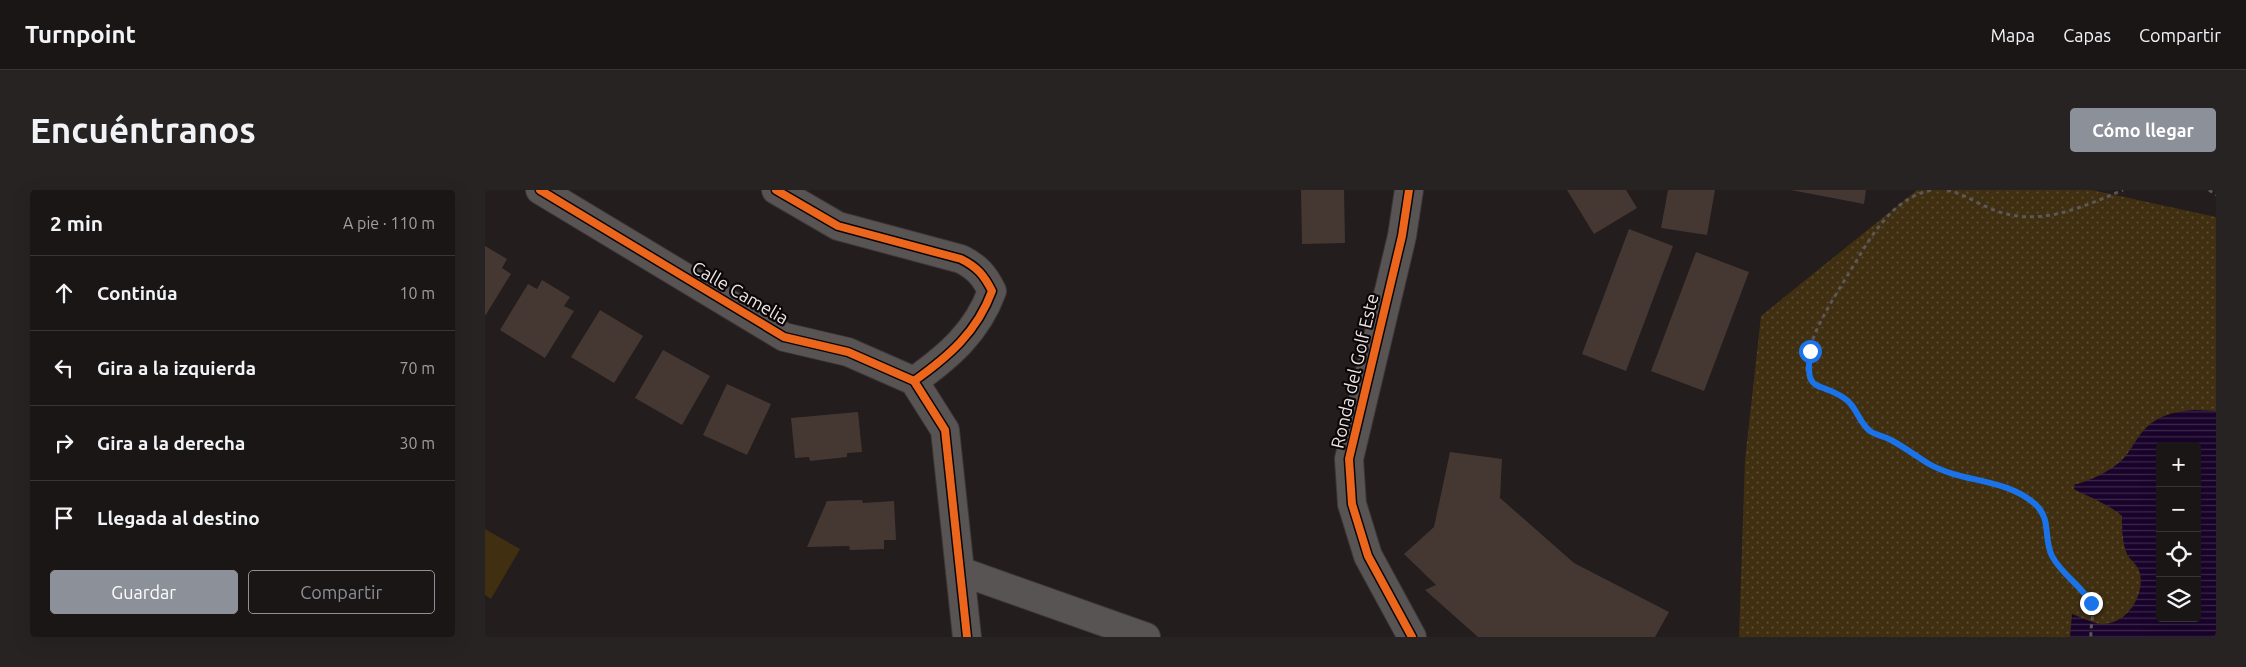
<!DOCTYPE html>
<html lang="es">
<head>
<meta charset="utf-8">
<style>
	body { margin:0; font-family:Ubuntu,sans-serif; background:#272323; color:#f1f3f6 }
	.controls { position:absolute; right:15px; bottom:15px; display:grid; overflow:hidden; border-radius:5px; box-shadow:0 5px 20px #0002 }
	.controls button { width:45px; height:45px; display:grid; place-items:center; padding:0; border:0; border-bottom:1px solid #383535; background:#1a1616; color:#f1f3f6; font:25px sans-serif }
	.stop { position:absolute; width:15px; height:15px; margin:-11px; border:4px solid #1a73e8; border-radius:50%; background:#fff }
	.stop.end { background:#1a73e8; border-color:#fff; box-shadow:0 1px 5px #0008 }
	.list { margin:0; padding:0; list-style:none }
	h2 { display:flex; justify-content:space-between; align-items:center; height:65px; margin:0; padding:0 20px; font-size:21px }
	h2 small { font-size:16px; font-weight:400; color:#9f9fa1 }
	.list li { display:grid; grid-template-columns:32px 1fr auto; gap:15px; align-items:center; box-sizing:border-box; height:75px; padding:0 20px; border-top:1px solid #383535 }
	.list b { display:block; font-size:19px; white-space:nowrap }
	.list em { font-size:16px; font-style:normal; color:#9f9fa1 }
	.actions { display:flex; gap:10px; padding:15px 20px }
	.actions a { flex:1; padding:11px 0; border:1px solid #8c9099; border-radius:5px; text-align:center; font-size:18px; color:#8c9099 }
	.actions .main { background:#8c9099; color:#fff }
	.icon { flex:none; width:28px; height:28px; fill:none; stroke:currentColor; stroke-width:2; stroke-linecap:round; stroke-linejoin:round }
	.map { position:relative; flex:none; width:1731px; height:447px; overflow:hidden; border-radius:5px }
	header { display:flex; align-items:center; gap:30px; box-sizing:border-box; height:70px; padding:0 25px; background:#1a1616; border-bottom:1px solid #383535 }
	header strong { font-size:24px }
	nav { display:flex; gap:28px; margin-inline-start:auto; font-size:18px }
	.intro { display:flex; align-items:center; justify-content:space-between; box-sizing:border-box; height:120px; padding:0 30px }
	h1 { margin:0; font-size:35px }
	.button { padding:12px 22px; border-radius:5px; background:#8c9099; color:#fff; font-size:18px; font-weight:700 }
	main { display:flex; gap:30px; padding:0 30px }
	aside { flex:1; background:#1a1616; border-radius:5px; box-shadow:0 5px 20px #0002 }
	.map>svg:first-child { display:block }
	.grass { fill:url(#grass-dots); fill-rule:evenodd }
	.garden { fill:#402f11 }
	.water { fill:url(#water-rules); fill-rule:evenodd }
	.building { fill:#453832 }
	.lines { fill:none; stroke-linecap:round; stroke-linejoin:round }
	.street-casing { stroke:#3d3738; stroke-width:30 }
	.path { stroke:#5c5758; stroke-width:3; stroke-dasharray:4 4; stroke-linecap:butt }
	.street { stroke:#595454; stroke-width:28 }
	.cycleway-casing { stroke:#0b0607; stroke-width:11 }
	.cycleway { stroke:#eb651d; stroke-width:8 }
	.route { stroke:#1a73e8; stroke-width:6 }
	.labels { text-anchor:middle; stroke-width:4.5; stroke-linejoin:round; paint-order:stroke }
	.street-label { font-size:18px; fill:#ede4e4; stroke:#0b0607 }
</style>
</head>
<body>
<header>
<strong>Turnpoint</strong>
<nav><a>Mapa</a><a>Capas</a><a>Compartir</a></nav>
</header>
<div class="intro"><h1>Encuéntranos</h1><a class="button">Cómo llegar</a></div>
<main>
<aside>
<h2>2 min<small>A pie · 110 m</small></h2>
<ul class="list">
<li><svg class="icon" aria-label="ahead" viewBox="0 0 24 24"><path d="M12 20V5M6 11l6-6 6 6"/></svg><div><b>Continúa</b></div><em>10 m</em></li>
<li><svg class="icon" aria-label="left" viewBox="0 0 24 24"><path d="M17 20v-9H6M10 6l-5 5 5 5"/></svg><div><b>Gira a la izquierda</b></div><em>70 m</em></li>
<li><svg class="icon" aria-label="right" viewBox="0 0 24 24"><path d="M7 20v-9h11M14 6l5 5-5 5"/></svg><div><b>Gira a la derecha</b></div><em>30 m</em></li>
<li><svg class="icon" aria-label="arrive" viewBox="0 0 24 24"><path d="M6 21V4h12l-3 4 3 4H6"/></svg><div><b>Llegada al destino</b></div></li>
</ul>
<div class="actions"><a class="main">Guardar</a><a>Compartir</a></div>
</aside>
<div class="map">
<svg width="1731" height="447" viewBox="0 0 1731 447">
	<defs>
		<pattern id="grass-dots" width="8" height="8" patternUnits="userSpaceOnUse" patternTransform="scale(1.25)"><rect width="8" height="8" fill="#402f11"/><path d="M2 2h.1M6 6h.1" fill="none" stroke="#5c4d34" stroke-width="1.8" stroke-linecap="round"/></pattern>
		<pattern id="water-rules" width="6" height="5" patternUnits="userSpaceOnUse" patternTransform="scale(1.25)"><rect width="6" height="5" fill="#19032b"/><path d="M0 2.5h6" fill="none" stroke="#3b284a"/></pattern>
	</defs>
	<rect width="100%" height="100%" fill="#231d1d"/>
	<path class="grass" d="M1432,0h175l124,27v420h-477l6,-177 16,-144zM1675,256h37v172h-37z"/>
	<path class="garden" d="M0,339l35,20 -29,50 -6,-4z"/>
	<path class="water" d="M1710,220l21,1v226h-146l2,-23c9,3 20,9 29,10 25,1 44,-28 39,-51 -2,-8 -10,-13 -13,-19 -5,-12 -5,-26 -5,-38 -12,-11 -33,-19 -48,-27v-4c17,-5 34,-12 48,-25 9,-9 14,-22 23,-31 13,-14 32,-18 50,-19zM1675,256h37v172h-37z"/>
	<g class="building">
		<path d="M816,0h43l1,53 -43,1z"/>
		<path d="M1082,0h59l11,18 -43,26z"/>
		<path d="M1183,0h47l-8,45 -46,-7z"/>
		<path d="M1306,0h75l-2,14z"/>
		<path d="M1144,39l44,17 -47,125 -44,-17z"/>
		<path d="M0,56l22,13 -5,9 9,6 -26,42z"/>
		<path d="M1211,62l53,20 -45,119 -53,-20z"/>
		<path d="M57,90l28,17 -6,9 10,5 -29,47 -45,-28 28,-46 9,5z"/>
		<path d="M115,120l43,26 -29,47 -43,-26z"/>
		<path d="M178,160l47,26 -28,49 -47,-27z"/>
		<path d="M242,194l44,20 -24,51 -44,-20z"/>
		<path d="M373,222l4,40 -15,1v4l-37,4 -1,-4 -14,1 -4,-40z"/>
		<path d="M965,262l52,7 -2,39 74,65 95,49 -14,25h-177l-53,-47 11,-5 -32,-31 30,-27z"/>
		<path d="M377,310l1,3 31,-2 2,39h-12v9l-34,1 -1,-4 -42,1 20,-46z"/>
	</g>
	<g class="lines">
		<g class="street-casing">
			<g id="street">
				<path d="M55,0l244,147 64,15 66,29 31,49 22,207"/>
				<path d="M291,0l62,36 123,33c16,8 23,16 31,32 -15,41 -43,65 -78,90"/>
				<path d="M924,0l-7,46 -53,223 3,45 16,52 44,81"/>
				<path d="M475,381l186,66"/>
			</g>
		</g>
		<g class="path">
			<path d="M1446,0c-42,10 -61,49 -82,83 -13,22 -54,81 -39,107 7,12 26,11 36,20 10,8 13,21 23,30 5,5 14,6 20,9 21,9 37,26 59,34 29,10 60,10 85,29 21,17 9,35 20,55 9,17 32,29 38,46 4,11 -1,23 0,34"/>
			<path d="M1462,0c18,4 32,15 50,21 43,16 86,-4 126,-21"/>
			<path d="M1724,0l7,5"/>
		</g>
		<use href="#street" class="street"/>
		<g class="cycleway-casing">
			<g id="cycleway">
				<path d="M55,0l244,147 64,15 66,29 31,49 22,207"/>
				<path d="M291,0l62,36 123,33c16,8 23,16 31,32 -15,41 -43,65 -78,90"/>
				<path d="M924,0l-7,46 -53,223 3,45 16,52 44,81"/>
			</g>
		</g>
		<use href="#cycleway" class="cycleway"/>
	</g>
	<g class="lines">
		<path class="route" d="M1325,161c-5,44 7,29 34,47 13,8 14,24 26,33 5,4 14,5 21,9 13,7 25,16 38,24 34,19 77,14 106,40 17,15 8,34 17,52 10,19 29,29 39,47"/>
	</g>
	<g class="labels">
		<g class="street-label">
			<text transform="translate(255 103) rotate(30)" y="6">Calle Camelia</text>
			<text transform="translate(870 181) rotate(-77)" y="6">Ronda del Golf Este</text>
		</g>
	</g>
</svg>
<div class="controls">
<button>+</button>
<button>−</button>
<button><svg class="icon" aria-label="locate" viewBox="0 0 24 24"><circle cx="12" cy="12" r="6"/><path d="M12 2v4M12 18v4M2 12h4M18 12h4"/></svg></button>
<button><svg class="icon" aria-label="layers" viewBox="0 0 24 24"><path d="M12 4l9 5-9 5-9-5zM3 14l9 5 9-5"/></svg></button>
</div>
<div class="stop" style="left:1325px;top:161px"></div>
<div class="stop end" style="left:1606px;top:413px"></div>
</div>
</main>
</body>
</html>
